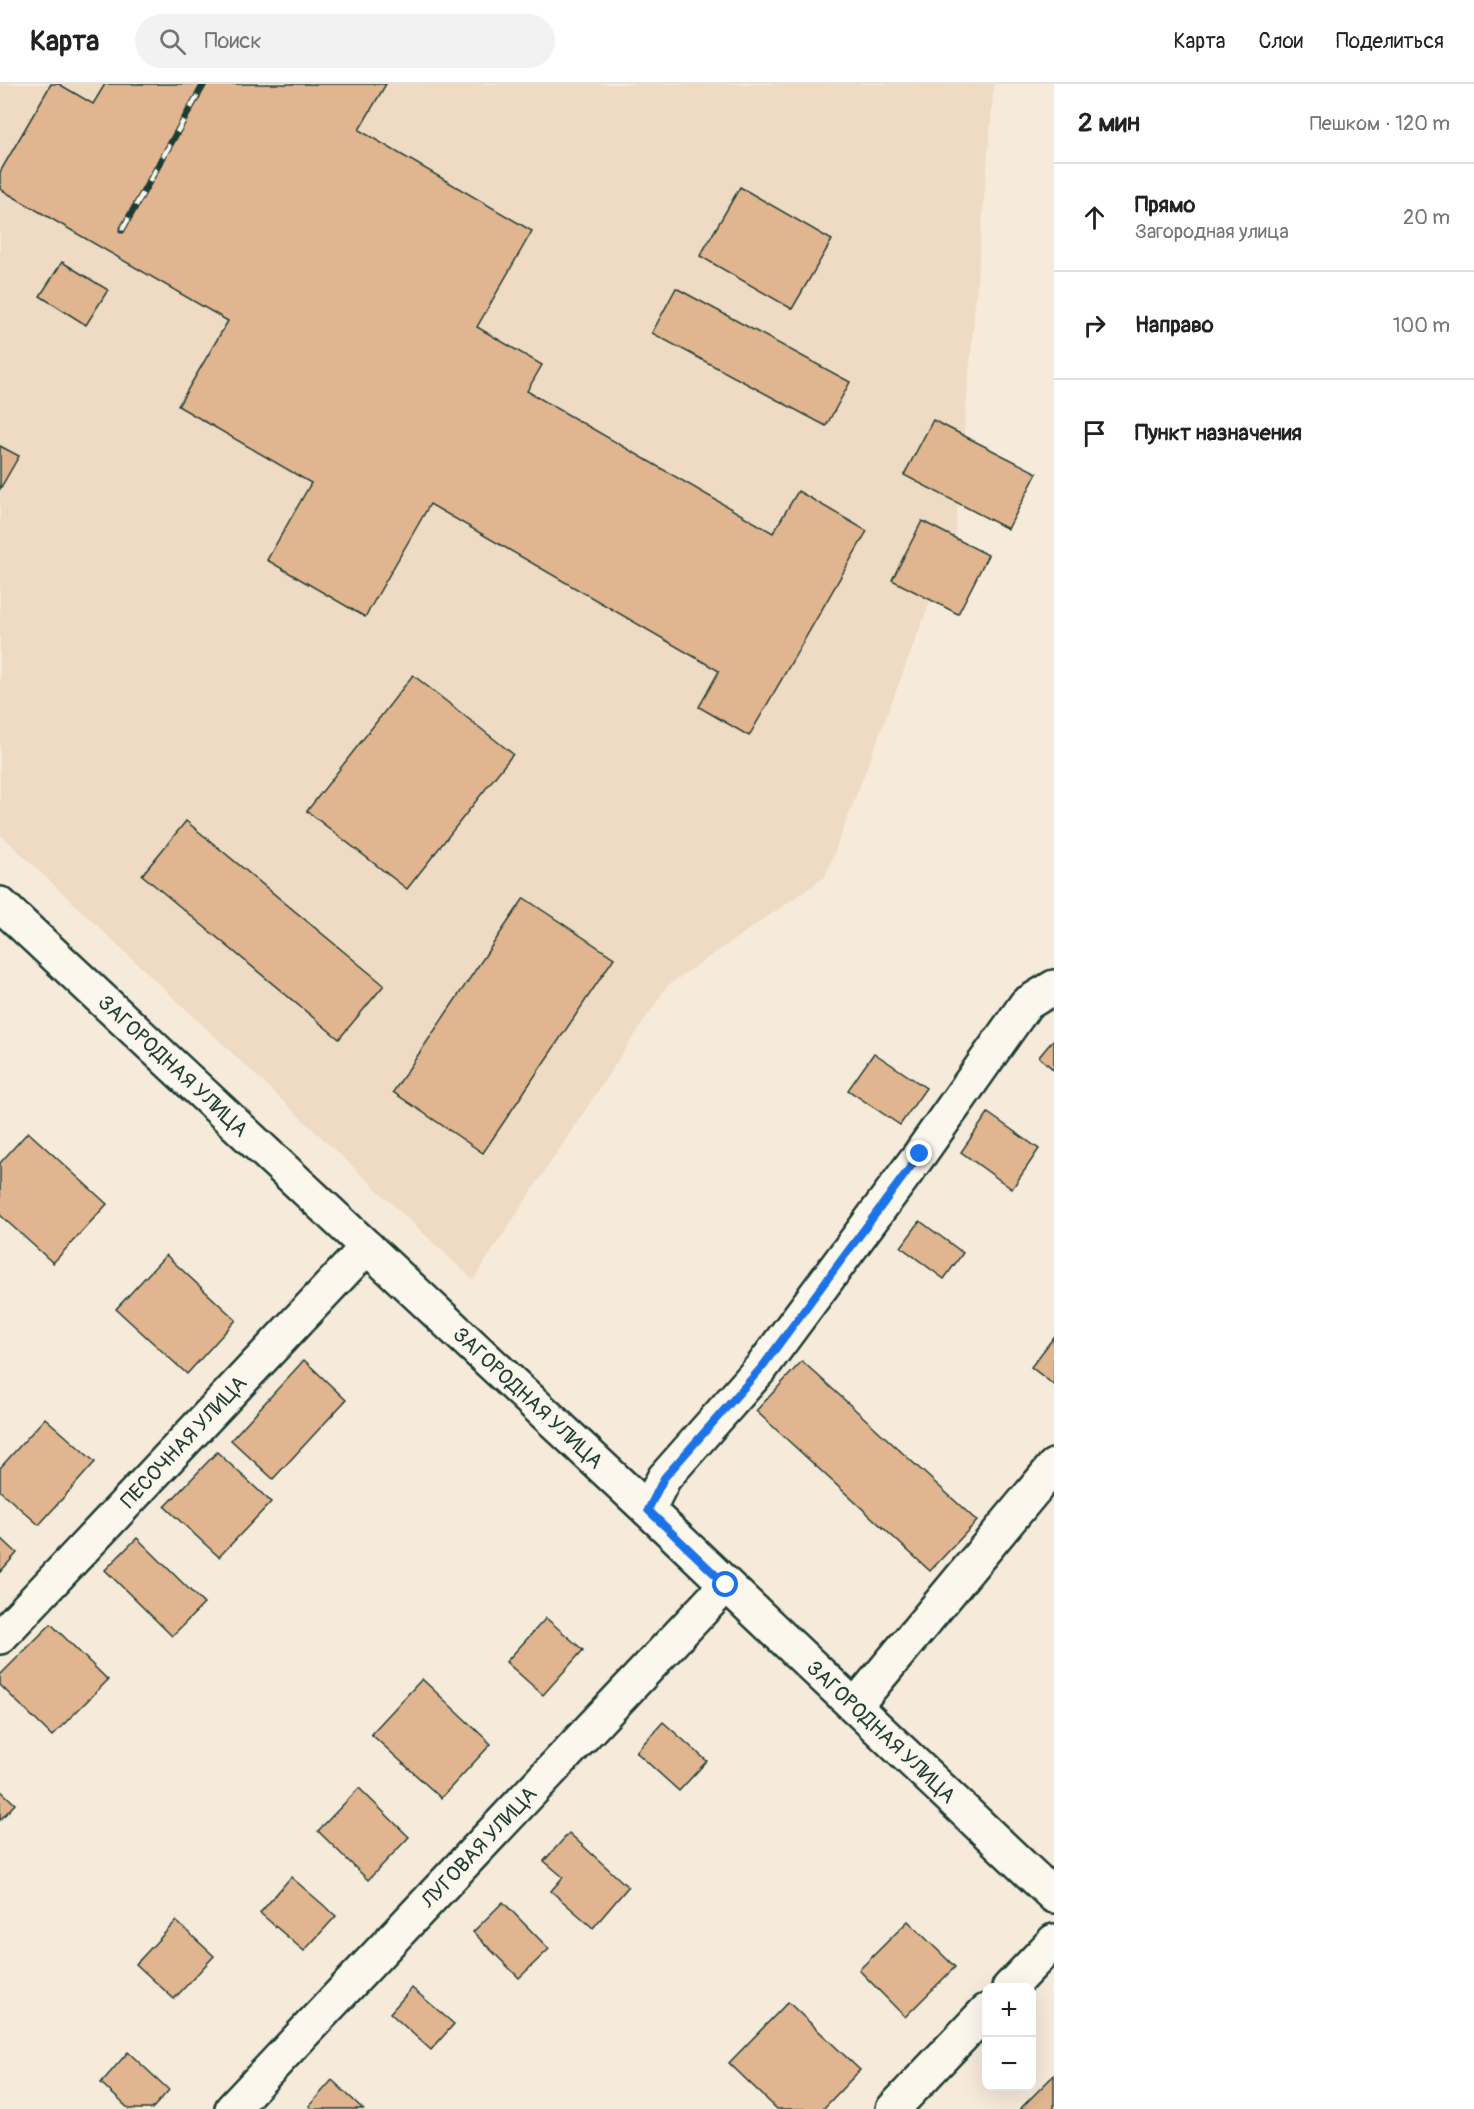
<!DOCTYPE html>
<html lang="ru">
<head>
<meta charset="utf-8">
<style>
	body { margin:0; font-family:Pangolin,sans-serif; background:#f2f2f2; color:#222 }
	.controls { position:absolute; right:18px; bottom:18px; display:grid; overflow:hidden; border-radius:12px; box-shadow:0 6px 24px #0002 }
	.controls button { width:54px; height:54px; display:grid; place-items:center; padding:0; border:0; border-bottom:2px solid #e0e0e0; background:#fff; color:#222; font:30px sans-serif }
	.stop { position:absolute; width:18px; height:18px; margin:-14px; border:4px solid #1a73e8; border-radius:50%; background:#fff }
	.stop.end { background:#1a73e8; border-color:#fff; box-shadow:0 2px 6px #0008 }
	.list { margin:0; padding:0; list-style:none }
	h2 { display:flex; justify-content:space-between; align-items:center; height:78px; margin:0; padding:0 24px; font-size:26px }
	h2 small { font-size:20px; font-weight:400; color:#767676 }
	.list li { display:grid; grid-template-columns:39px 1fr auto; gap:18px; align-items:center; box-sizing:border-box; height:108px; padding:0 24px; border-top:2px solid #e0e0e0 }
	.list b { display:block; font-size:22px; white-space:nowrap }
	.list p { margin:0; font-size:20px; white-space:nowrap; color:#767676 }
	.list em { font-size:20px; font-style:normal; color:#767676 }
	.icon { flex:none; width:33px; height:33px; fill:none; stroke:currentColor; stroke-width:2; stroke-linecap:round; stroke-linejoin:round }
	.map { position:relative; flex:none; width:1054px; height:2025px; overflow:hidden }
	header { display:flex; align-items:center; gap:36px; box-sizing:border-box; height:84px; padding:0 30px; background:#fff; border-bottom:2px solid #e0e0e0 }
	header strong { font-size:28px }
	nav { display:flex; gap:33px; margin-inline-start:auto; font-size:21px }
	.search { width:420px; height:54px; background:#f2f2f2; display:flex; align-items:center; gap:15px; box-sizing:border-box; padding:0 21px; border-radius:33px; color:#767676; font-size:22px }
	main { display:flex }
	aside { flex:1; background:#fff }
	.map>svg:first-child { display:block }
	.built { fill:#efdac4 }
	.building { fill:#e0b590; stroke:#1f3d34; stroke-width:1.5 }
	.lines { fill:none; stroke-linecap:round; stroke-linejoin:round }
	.minor-casing { stroke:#1f3d34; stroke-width:38 }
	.tertiary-casing { stroke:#1f3d34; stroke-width:38 }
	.minor { stroke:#fbf7ec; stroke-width:33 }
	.tertiary { stroke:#fbf7ec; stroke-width:33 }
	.rail-casing { stroke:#1f3d34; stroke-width:7 }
	.rail { stroke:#fbf7ec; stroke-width:4.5; stroke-dasharray:14; stroke-linecap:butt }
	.route { stroke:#1a73e8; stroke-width:8 }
	.labels { text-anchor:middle; stroke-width:6; stroke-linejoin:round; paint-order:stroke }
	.street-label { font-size:21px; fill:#1f3d34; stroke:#fbf7ec }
</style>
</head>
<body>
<header>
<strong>Карта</strong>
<div class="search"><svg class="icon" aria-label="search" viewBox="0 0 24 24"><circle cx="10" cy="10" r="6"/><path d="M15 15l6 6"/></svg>Поиск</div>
<nav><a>Карта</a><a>Слои</a><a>Поделиться</a></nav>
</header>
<main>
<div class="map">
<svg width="1054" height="2025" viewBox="0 0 1054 2025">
	<rect width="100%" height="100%" fill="#f6eada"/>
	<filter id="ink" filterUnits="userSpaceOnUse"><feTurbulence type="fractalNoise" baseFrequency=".0167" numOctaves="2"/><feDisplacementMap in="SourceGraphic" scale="12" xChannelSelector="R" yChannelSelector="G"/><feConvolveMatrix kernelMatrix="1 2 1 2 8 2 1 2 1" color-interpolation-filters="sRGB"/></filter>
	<g filter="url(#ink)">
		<path class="built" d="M0,0h994l-39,452 -130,341 -158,109 -194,294 -473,-446z"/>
		<g class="building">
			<path d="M51,0h8l34,20 12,-20h281l-27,46 173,101 -55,96 65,38 -15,26 246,142 25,-42 69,40 -118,205 -50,-29 20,-36 -289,-167 -65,113 -98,-57 44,-77 -133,-77 50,-85 -228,-132v-17z"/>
			<path d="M740,103l92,53 -40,69 -92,-53z"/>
			<path d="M62,178l46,28 -22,35 -46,-29z"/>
			<path d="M676,204l174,94 -24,44 -174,-93z"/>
			<path d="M933,336l104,53 -29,56 -104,-54z"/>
			<path d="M0,362l19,10 -19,33z"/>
			<path d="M922,437l66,34 -30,59 -66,-34z"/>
			<path d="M413,591l100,79 -106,135 -100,-78z"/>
			<path d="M186,737l198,164 -45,54 -197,-164z"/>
			<path d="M524,814l90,60 -131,195 -90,-61z"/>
			<path d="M1054,955v31l-15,-13z"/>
			<path d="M874,969l52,35 -26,37 -52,-35z"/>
			<path d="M988,1029l51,36 -27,40 -51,-37z"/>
			<path d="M28,1048l79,72 -54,59 -53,-48v-52z"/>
			<path d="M920,1137l43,32 -19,26 -43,-32z"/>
			<path d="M166,1171l70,65 -49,54 -71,-65z"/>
			<path d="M1054,1253v48l-23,-18z"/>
			<path d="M304,1276l42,40 -73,79 -42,-39z"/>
			<path d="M802,1277l175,160 -47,50 -174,-160z"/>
			<path d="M45,1334l50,44 -56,63 -39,-34v-23z"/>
			<path d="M217,1368l54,50 -52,55 -54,-50z"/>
			<path d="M0,1453l17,16 -17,19z"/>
			<path d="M137,1454l67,66 -32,32 -67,-66z"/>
			<path d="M546,1534l37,32 -40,45 -37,-33z"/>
			<path d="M51,1540l57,56 -56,56 -52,-51v-10z"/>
			<path d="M422,1595l69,65 -50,54 -70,-64z"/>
			<path d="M663,1638l44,39 -28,30 -43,-39z"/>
			<path d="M359,1704l50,49 -41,43 -50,-49z"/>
			<path d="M0,1706l15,14 -15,16z"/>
			<path d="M569,1749l59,54 -35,41 -42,-37 12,-14 -19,-16z"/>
			<path d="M291,1793l45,39 -32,35 -44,-38z"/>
			<path d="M503,1818l46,47 -30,29 -46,-46z"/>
			<path d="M176,1837l38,35 -40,43 -38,-35z"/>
			<path d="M908,1837l47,46 -50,50 -46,-47z"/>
			<path d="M412,1904l42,36 -23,26 -41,-37z"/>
			<path d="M788,1918l72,68 -37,39h-46l-48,-46z"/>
			<path d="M128,1968l41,38 -17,19h-23l-28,-26z"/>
			<path d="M1054,1991v34h-34z"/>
			<path d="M332,1996l31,29h-51l-3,-3z"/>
		</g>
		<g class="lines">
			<g class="minor-casing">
				<g id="minor">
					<path d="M648,1426l16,-32 98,-111 158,-213 106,-150 28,-17"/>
					<path id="s1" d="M0,1553l367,-390"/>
					<path d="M855,1622l199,-240"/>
					<path d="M1009,1904l45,-47"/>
					<path id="s2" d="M232,2025l494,-524"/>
					<path d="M893,2025l93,-98"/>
				</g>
			</g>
			<g class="tertiary-casing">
				<g id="tertiary">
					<path id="s3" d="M0,820l648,606 406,386"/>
				</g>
			</g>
			<use href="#minor" class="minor"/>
			<use href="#tertiary" class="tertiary"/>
			<g class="rail-casing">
				<path id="rail" d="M122,146l82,-146"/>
			</g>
			<use href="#rail" class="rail"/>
		</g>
	</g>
	<g class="lines" filter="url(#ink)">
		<path class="route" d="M726,1501l-78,-75 16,-32 98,-111 158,-213"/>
	</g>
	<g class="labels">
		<g class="street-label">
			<text dy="7" stroke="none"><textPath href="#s3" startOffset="237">ЗАГОРОДНАЯ УЛИЦА</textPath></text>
			<text dy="7" stroke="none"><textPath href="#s3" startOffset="723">ЗАГОРОДНАЯ УЛИЦА</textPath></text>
			<text dy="7" stroke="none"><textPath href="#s1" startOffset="268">ПЕСОЧНАЯ УЛИЦА</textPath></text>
			<text dy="7" stroke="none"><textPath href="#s3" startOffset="1209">ЗАГОРОДНАЯ УЛИЦА</textPath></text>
			<text dy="7" stroke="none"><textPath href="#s2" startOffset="360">ЛУГОВАЯ УЛИЦА</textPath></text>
		</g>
	</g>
</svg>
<div class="controls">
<button>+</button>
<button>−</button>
</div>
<div class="stop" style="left:726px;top:1501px"></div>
<div class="stop end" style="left:920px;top:1070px"></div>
</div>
<aside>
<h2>2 мин<small>Пешком · 120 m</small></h2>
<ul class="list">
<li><svg class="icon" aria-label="ahead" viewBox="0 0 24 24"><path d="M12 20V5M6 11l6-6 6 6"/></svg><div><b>Прямо</b><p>Загородная улица</p></div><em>20 m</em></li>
<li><svg class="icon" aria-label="right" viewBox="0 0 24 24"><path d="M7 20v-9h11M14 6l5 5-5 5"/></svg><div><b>Направо</b></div><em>100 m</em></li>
<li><svg class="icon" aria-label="arrive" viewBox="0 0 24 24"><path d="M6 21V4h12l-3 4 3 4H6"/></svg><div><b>Пункт назначения</b></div></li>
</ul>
</aside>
</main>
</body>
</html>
